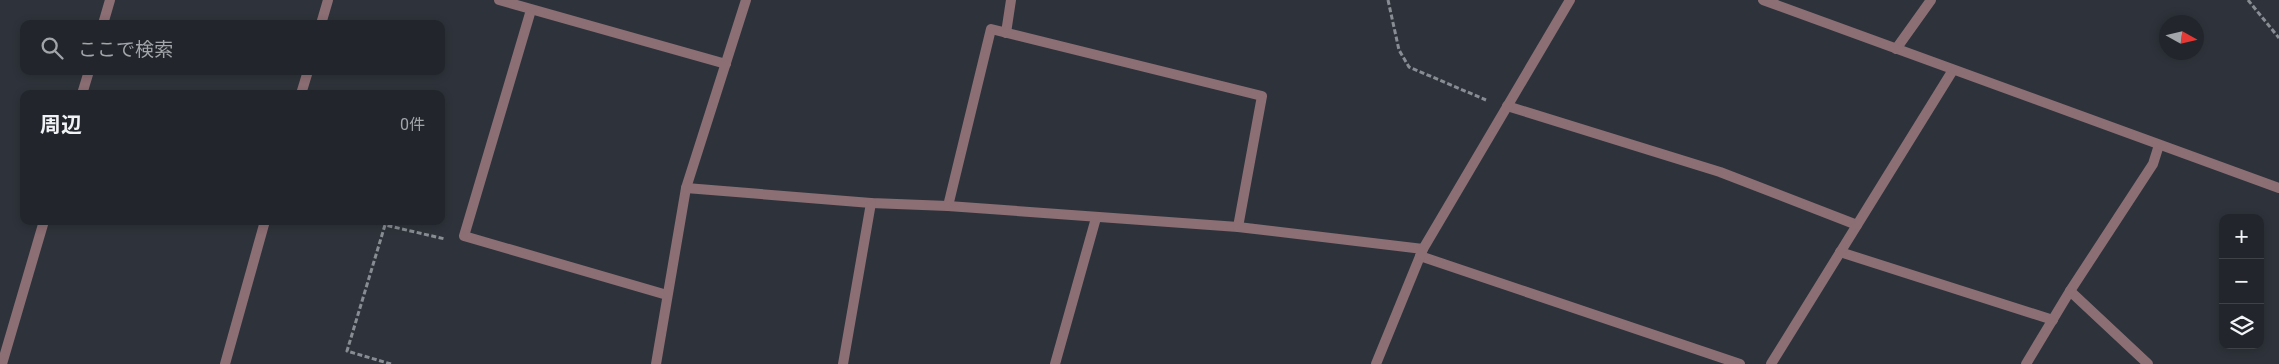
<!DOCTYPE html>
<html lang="ja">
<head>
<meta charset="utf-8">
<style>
	body { margin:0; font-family:Roboto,"Noto Sans JP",sans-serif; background:#2e3238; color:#f1f3f6 }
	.controls { position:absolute; right:15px; bottom:15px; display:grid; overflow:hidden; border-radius:10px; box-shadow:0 2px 8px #0003 }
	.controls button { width:45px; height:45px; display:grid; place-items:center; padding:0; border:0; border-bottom:1px solid #3f4348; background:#22262c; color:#f1f3f6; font:25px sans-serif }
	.compass { position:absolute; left:2159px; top:15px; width:45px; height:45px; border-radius:50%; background:#22262c; box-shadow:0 2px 8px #0003; rotate:98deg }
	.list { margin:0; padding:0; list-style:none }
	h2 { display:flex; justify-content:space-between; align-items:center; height:65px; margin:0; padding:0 20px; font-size:21px }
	h2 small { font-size:16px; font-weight:400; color:#a2a5a9 }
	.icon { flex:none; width:28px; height:28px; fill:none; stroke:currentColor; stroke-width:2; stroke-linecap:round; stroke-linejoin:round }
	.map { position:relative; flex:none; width:2279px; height:364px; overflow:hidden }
	.search { position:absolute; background:#22262c; box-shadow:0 2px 8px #0003; left:20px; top:20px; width:425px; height:55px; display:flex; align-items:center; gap:12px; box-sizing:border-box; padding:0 18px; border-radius:10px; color:#a2a5a9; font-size:19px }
	.panel { position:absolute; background:#22262c; box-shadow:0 2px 8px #0003; left:20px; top:90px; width:425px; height:135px; border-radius:10px }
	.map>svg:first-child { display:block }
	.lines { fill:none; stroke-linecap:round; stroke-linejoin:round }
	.path { stroke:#888c93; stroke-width:3; stroke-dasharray:5 2.5; stroke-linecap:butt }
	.minor { stroke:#8c6f75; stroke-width:10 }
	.tertiary { stroke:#8c6f75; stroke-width:10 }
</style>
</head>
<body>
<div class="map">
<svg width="2279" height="364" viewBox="0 0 2279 364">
	<rect width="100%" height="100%" fill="#2e333b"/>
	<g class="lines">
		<g class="path">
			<path d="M1388,0l11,50 10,17 77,33"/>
			<path d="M2248,0l31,38"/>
			<path d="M391,364l-44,-13 38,-126 60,14"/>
		</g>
		<g class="minor">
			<path d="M499,0l227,64"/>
			<path d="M531,10l-67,226 203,59"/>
			<path d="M103,24l7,-24"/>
			<path d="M321,24l7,-24"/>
			<path d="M1006,33l5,-33"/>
			<path d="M1896,49l35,-49"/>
			<path d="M82,94l7,-23"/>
			<path d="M301,94l7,-23"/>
			<path d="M1507,106l213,66 137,53"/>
			<path d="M686,188l185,15 77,3 290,21 185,22"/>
			<path d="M948,206l43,-177 271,67 -24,131"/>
			<path d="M1840,252l213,68"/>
			<path d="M1420,256l320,108"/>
			<path d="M2070,291l78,73"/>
			<path d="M2,364l42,-143"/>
			<path d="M225,364l40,-143"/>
			<path d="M656,364l30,-176 60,-188"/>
			<path d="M843,364l28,-161"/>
			<path d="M1055,364l41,-146"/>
			<path d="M1376,364l47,-115 147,-249"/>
			<path d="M1771,364l182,-294"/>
			<path d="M2026,364l44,-73 83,-127 6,-19"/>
		</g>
		<path class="tertiary" d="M1763,0l516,188"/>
	</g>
</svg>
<div class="controls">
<button>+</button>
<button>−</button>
<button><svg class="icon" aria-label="layers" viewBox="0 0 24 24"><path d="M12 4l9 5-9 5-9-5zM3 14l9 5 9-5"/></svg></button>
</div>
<svg class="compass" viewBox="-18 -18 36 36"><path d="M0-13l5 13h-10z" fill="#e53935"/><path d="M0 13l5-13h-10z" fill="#a2a5a9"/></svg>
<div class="search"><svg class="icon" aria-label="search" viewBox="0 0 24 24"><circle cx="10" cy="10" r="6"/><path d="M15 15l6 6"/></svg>ここで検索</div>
<section class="panel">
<h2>周辺<small>0件</small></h2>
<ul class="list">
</ul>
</section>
</div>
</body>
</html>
